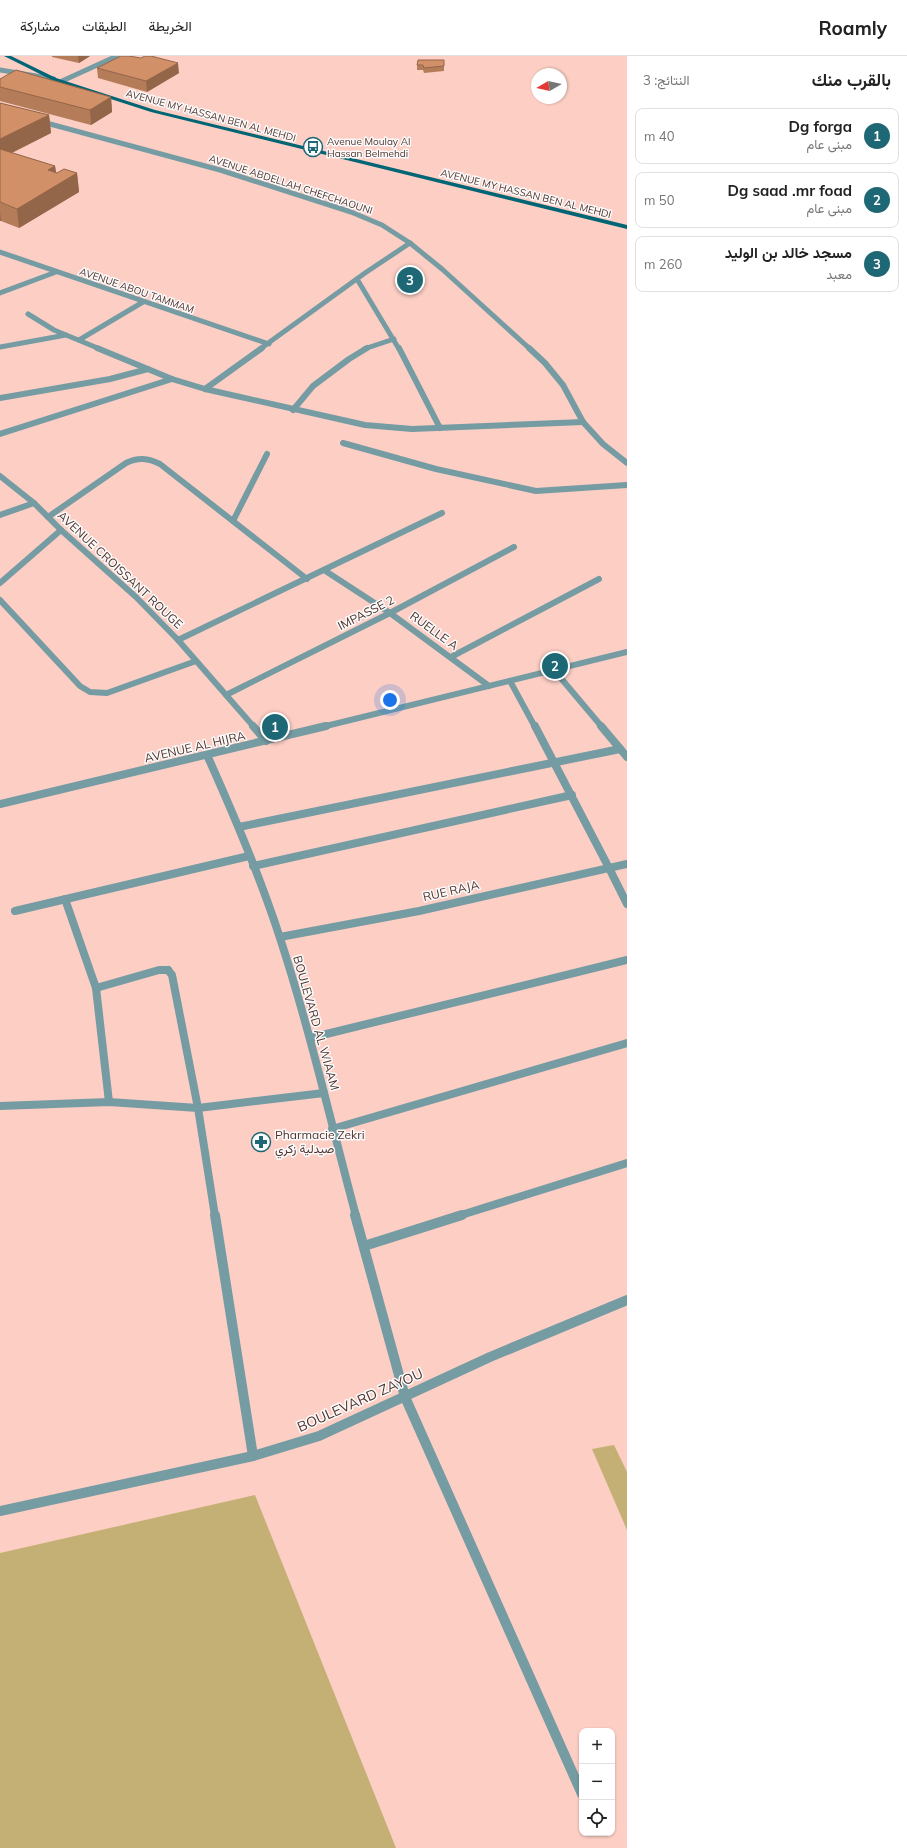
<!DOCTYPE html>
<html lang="ar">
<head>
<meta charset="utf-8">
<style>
	body { margin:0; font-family:Mulish,Vazirmatn,sans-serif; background:#f6f6f6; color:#222; direction:rtl }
	.controls { position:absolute; right:12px; bottom:12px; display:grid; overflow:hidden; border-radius:8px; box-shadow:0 1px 3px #0004 }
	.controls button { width:36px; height:36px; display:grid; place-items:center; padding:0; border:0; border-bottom:1px solid #e0e0e0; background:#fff; color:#222; font:20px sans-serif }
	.compass { position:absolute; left:531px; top:12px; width:36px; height:36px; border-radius:50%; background:#fff; box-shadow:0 1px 3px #0004; rotate:261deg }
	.you { position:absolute; left:390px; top:644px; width:14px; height:14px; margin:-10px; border:3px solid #fff; border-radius:50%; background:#1a73e8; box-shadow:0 0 0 6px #1a73e833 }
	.badge { display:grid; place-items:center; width:26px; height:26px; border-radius:50%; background:#1e6774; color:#fff; font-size:13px; font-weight:700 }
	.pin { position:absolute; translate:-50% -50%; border:2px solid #fff; box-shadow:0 1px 4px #0006 }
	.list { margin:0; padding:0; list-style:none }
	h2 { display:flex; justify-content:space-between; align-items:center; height:52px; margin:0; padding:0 16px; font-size:17px }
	h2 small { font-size:13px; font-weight:400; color:#767676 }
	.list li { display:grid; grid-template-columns:26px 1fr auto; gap:12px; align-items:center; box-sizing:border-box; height:56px; margin:0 8px 8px; padding:0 8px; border:1px solid #e0e0e0; border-radius:8px }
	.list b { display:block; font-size:15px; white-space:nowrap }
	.list p { margin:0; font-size:13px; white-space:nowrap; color:#767676 }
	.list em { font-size:13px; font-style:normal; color:#767676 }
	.icon { flex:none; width:22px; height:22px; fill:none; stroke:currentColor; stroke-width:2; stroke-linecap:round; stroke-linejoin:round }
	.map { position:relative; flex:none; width:627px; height:1792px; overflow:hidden; direction:ltr }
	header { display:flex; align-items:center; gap:24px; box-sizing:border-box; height:56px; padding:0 20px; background:#fff; border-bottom:1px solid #e0e0e0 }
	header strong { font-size:19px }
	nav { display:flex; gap:22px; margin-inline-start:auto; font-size:14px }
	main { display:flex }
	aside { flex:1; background:#fff }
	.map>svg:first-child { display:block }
	.green { fill:#c4b074 }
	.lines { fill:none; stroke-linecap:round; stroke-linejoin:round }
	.service-far2 { stroke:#759ba3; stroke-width:5 }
	.service-far1 { stroke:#759ba3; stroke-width:6 }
	.service { stroke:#759ba3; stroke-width:8 }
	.minor-far3 { stroke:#759ba3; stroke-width:5 }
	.minor-far2 { stroke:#759ba3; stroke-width:6 }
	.minor-far1 { stroke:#759ba3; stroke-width:8 }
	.minor { stroke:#759ba3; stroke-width:10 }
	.tertiary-far1 { stroke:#759ba3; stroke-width:6 }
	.tertiary { stroke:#759ba3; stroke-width:8 }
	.primary { fill:#006574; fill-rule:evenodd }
	.wall { fill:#b57c59 }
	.shaded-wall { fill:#936549 }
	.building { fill:#d29068; stroke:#936549 }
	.labels { text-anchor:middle; stroke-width:3; stroke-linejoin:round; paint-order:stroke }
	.far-street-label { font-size:10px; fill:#51332d; stroke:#fbfbfb }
	.far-poi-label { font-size:10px; fill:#51332d; stroke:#fbfbfb; text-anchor:start }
	.street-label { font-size:12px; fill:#51332d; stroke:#fbfbfb }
	.poi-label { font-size:12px; fill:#51332d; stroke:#fbfbfb; text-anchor:start }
	.near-street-label { font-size:14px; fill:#51332d; stroke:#fbfbfb }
</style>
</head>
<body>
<header>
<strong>Roamly</strong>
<nav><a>الخريطة</a><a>الطبقات</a><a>مشاركة</a></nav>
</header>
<main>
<aside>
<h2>بالقرب منك<small>النتائج: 3</small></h2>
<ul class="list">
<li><span class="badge">1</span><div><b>Dg forga</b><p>مبنى عام</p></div><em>40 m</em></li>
<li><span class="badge">2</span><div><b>Dg saad .mr foad</b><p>مبنى عام</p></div><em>50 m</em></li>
<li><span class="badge">3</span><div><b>مسجد خالد بن الوليد</b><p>معبد</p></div><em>260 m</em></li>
</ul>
</aside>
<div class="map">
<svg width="627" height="1792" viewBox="0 0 627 1792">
	<rect width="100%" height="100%" fill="#fccec4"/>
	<g class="green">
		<path d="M614,1389l13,27v58l-35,-81z"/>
		<path d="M255,1439l141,353h-396v-295z"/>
	</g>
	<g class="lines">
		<g class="service-far2">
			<path d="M357,223l42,70"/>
			<path d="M0,291l66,-12"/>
			<path d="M364,293l30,-10"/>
		</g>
		<g class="service-far1">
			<path d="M399,292l41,80"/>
			<path d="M0,342l110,-19 38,-10"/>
			<path d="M293,354l20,-24 36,-27 18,-11"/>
			<path d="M343,387l93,26 100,22 91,-6"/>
			<path d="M48,461l78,-54c12,-6 22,-5 34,1l147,115"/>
			<path d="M233,465l34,-67"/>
			<path d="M510,625l25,46"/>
		</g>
		<g class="service">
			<path d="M535,670l74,142"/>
			<path d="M65,843l31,89 13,114"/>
			<path d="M15,855l234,-55"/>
			<path d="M96,932l63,-18h9"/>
			<path d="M0,1050l109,-4 89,6"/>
		</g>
		<g class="minor-far3">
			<path d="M0,14l54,9"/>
			<path d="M62,25l55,-25"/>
			<path d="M39,65l181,49 131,42 31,13 28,18 32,26 88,80"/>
			<path d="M0,196l269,92"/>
			<path d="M0,237l56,-21"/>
			<path d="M28,258l26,16 46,19"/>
			<path d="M79,284l64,-38"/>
			<path d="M260,293l105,-76 45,-30"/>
		</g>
		<g class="minor-far2">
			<path d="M97,292l75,31 33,10 160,36 47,4 171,-7"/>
			<path d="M529,292l16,15 18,22 20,37 20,22 24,19"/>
			<path d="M205,333l57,-41"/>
			<path d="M0,378l172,-55"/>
			<path d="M0,420l34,27 27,27 75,67 42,43 76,87"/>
			<path d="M0,459l34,-12"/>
			<path d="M324,514l66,43 99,73"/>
			<path d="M0,527l61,-53"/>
			<path d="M0,544l80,86 10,6 17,1 89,-32"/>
			<path d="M178,584l264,-127"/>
			<path d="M451,601l148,-78"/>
			<path d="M554,614l48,57"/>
			<path d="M226,639l164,-82 124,-66"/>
		</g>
		<g class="minor-far1">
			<path d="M253,670l13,15"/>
			<path d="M601,670l26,31"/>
			<path d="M207,699c27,60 53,121 73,183 30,92 51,185 76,278"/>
			<path d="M239,771l381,-78"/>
			<path d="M253,810l319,-71"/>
			<path d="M609,812l18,36"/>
			<path d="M280,881l139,-26 208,-47"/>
			<path d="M168,914l4,5 26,133 17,108"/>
			<path d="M310,982l317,-78"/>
			<path d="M198,1052l126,-15"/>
			<path d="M332,1073l295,-86"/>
			<path d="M458,1160l169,-53"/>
		</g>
		<g class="minor">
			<path d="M215,1159l38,241"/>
			<path d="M355,1159l50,182 177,397"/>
			<path d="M364,1190l98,-31"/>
			<path d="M0,1455l253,-55 66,-20 171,-79 137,-57"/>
		</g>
		<path class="tertiary-far1" d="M322,671l305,-75"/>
		<path class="tertiary" d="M0,748l326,-78"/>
		<path class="primary" d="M4,0h7l45,22 99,32 472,115v4l-476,-117 -99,-32z"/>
	</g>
	<g class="wall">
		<path d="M52,0h38l-11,7 -27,-6z"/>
		<path d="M417,9l27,1v5l-20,2 -1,-3h-6z"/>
		<path d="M97,12l82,5 -32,19 -49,-14z"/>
		<path d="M0,23l111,18 1,15 -21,13 -91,-24z"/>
		<path d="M0,47l49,12 2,18 -39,20 43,13 1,7h21l2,19 -60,36 -18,-7h-1z"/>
	</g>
	<g class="shaded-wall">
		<path d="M78,0h12l-11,7z"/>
		<path d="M178,7l1,10 -32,19 -1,-11z"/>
		<path d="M111,41l1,15 -21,13 -1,-15z"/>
		<path d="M49,59l2,18 -50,25 -1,-9v-10z"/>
		<path d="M55,110l3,19 -10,-15z"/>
		<path d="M77,117l2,19 -60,36 -2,-19z"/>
		<path d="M0,156l1,9h-1z"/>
	</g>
	<g class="building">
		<path d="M121,0h8l12,2 4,-2h6l27,7 -32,18 -49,-13z"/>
		<path d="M418,4h26v6l-20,2 -1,-3h-6z"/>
		<path d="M16,14l95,27 -21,13 -90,-23v-8z"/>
		<path d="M0,47l49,12 -49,24z"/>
		<path d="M0,93l55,17 -7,4 9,3 7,-4 13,4 -60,36 -17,-7z"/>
	</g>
	<defs>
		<g id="bus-ring" transform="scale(1)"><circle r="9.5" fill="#fbfbfb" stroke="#1e6774" stroke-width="1.5"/><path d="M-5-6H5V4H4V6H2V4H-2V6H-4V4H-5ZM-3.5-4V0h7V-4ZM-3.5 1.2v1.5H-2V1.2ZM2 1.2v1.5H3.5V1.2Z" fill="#1e6774"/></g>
		<g id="pharmacy-ring" transform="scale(1)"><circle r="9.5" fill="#fbfbfb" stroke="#1e6774" stroke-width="1.5"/><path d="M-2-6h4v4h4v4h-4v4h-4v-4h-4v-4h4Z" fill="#1e6774"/></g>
	</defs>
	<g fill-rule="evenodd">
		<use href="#bus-ring" x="313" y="91"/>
		<use href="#pharmacy-ring" x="261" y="1086"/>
	</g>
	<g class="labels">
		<g class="far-street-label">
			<text transform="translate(211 59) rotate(15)" y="4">AVENUE MY HASSAN BEN AL MEHDI</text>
			<text transform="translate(291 128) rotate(18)" y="4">AVENUE ABDELLAH CHEFCHAOUNI</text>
			<text transform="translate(526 137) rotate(14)" y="4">AVENUE MY HASSAN BEN AL MEHDI</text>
			<text transform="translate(137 234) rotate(19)" y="4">AVENUE ABOU TAMMAM</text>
		</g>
		<g class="far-poi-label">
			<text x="327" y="89">Avenue Moulay Al<tspan x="327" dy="12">Hassan Belmehdi</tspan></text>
		</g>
		<g class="street-label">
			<text transform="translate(120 514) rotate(43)" y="4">AVENUE CROISSANT ROUGE</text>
			<text transform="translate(366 557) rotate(-27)" y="4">IMPASSE 2</text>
			<text transform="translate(434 575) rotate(36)" y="4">RUELLE A</text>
			<text transform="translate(195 691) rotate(-13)" y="4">AVENUE AL HIJRA</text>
			<text transform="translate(451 835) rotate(-13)" y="4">RUE RAJA</text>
			<text transform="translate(316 967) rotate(74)" y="4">BOULEVARD AL WIAAM</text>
		</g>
		<g class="poi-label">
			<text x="275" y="1083">Pharmacie Zekri<tspan x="275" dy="14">صيدلية زكري</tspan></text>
		</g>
		<g class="near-street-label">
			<text transform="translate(360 1344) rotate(-24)" y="5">BOULEVARD ZAYOU</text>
		</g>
	</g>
</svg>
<div class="controls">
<button>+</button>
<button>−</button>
<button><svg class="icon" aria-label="locate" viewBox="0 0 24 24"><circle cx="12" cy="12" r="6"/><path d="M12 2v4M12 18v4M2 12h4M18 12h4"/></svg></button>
</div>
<svg class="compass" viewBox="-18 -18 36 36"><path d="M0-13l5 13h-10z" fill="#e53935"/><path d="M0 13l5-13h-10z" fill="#767676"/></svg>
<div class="you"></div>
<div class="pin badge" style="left:275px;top:671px">1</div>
<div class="pin badge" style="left:555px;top:610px">2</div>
<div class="pin badge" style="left:410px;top:224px">3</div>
</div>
</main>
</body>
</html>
